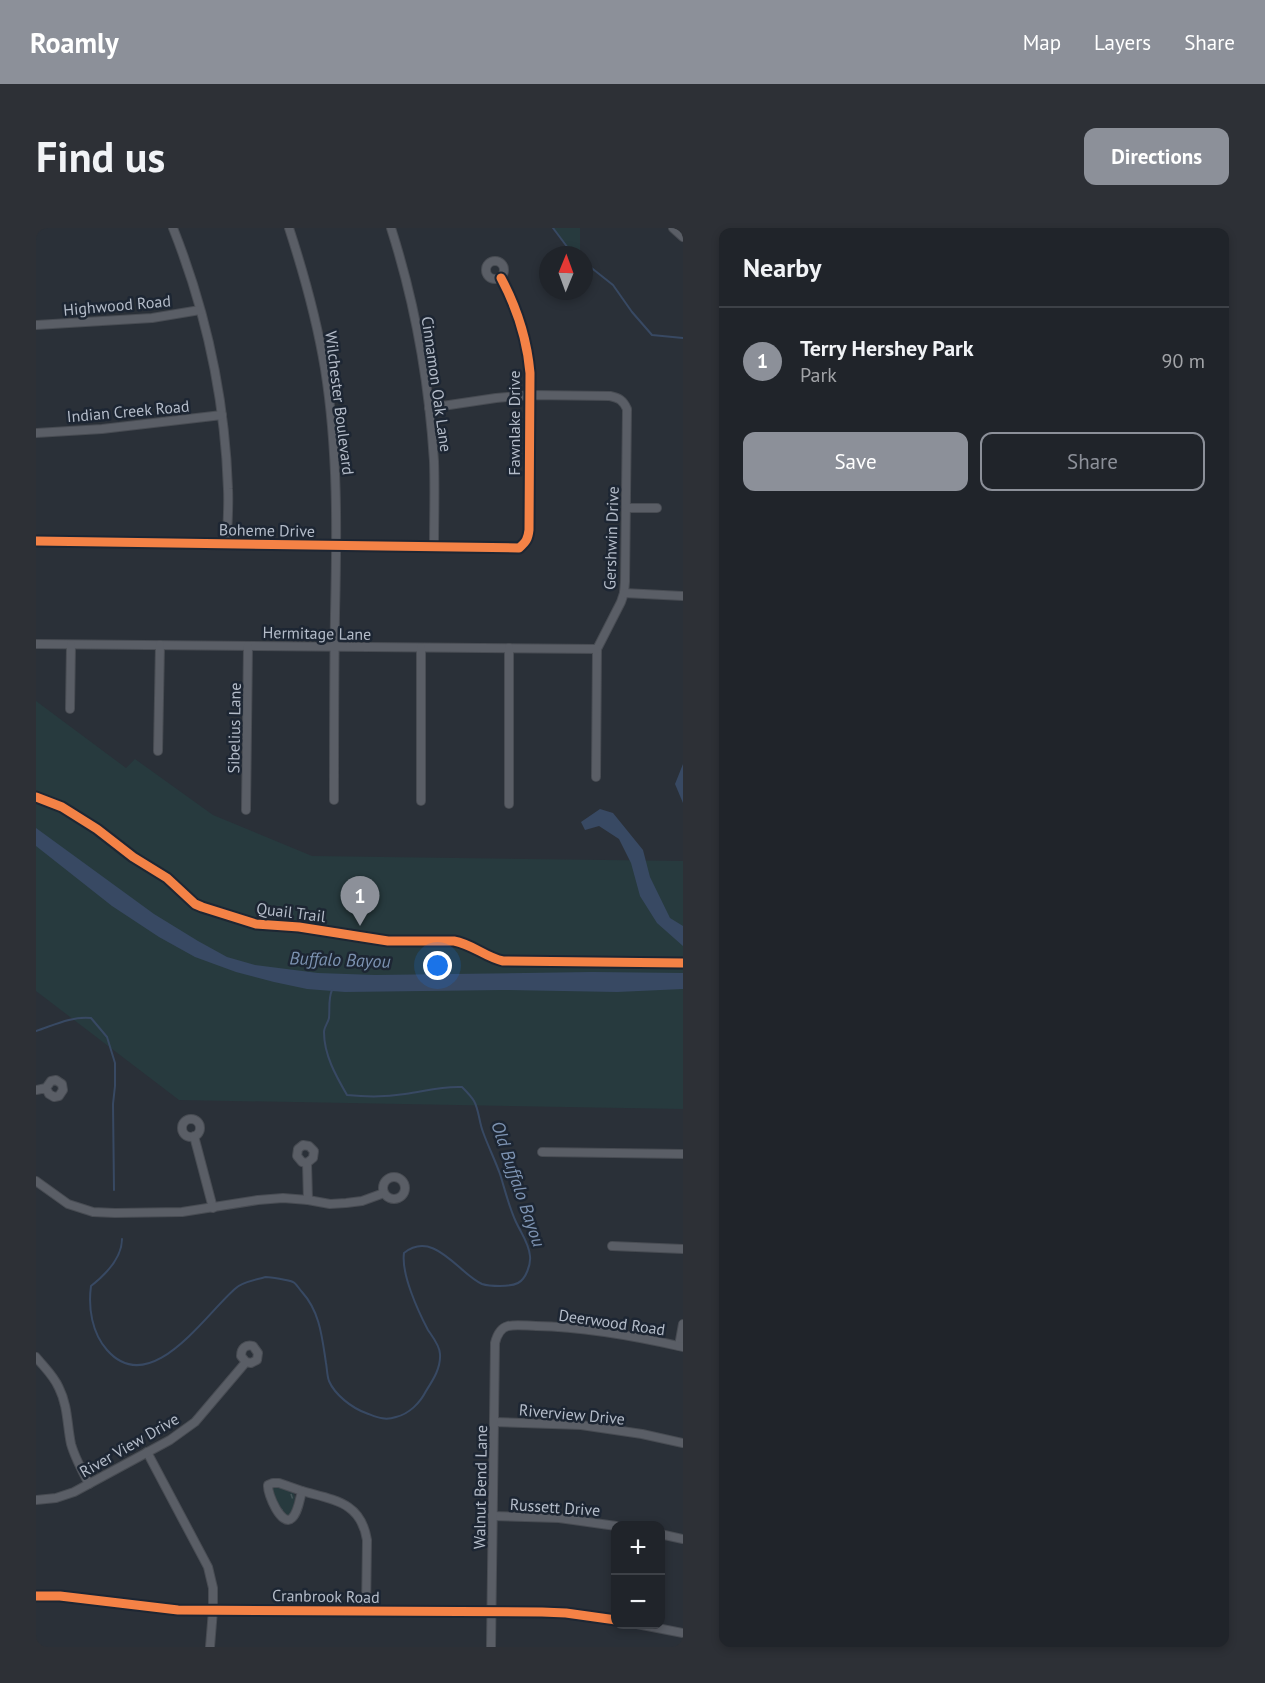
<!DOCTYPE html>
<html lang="en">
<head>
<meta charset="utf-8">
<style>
	body { margin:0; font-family:"PT Sans",sans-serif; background:#2d3036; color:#f1f3f6 }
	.controls { position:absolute; right:18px; bottom:18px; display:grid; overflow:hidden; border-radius:12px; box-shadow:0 3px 9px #0003 }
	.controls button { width:54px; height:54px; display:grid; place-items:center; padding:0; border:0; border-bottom:2px solid #3d4147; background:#20242a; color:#f1f3f6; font:30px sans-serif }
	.compass { position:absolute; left:503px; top:18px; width:54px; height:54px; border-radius:50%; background:#20242a; box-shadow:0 3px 9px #0003; rotate:1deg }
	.you { position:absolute; left:402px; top:738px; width:21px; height:21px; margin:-15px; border:4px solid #fff; border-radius:50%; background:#1a73e8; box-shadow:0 0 0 9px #1a73e833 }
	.badge { display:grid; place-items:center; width:39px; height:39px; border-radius:50%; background:#8c9099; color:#fff; font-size:20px; font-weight:700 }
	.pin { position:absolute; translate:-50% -50px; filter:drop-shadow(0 2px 3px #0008) }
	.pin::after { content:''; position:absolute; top:32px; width:21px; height:18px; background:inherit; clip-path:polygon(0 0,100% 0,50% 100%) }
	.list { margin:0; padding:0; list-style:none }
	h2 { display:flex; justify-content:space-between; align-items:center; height:78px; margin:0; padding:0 24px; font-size:26px }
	h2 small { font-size:20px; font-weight:400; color:#a2a4a8 }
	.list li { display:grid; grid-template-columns:39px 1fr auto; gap:18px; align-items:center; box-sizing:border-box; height:108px; padding:0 24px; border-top:2px solid #3d4147 }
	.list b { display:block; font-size:22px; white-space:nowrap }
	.list p { margin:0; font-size:20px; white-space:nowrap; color:#a2a4a8 }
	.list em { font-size:20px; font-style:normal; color:#a2a4a8 }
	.actions { display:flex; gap:12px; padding:18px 24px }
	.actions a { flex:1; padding:14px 0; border:2px solid #8c9099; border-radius:12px; text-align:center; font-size:21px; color:#8c9099 }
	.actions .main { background:#8c9099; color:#fff }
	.map { position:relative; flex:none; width:647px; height:1419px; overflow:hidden; border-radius:12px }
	header { display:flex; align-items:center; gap:36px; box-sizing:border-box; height:84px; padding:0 30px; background:#8c9099; color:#fff }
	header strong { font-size:28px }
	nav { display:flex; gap:33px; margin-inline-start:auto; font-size:21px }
	.intro { display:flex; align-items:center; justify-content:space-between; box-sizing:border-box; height:144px; padding:0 36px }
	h1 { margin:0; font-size:42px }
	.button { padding:15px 27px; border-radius:12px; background:#8c9099; color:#fff; font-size:21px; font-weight:700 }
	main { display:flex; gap:36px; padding:0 36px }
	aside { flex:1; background:#20242a; border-radius:12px; box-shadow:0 3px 9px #0003 }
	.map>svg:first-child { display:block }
	.grass { fill:url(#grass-tufts) }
	.park { fill:#273a3e }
	.water { fill:#384963 }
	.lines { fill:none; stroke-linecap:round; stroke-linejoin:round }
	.stream { stroke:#384963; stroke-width:2 }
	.minor-casing { stroke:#484c53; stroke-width:10 }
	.minor { stroke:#5a5e66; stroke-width:8 }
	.cycleway-casing { stroke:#1d2633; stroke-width:13 }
	.cycleway { stroke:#f48246; stroke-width:9 }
	.labels { text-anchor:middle; stroke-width:5; stroke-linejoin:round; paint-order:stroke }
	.street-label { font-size:16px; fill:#b4bcc9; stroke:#1d2633 }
	.water-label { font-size:18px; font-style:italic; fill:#7c92b1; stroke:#1d2633 }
</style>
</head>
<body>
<header>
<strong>Roamly</strong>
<nav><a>Map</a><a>Layers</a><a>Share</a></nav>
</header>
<div class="intro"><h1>Find us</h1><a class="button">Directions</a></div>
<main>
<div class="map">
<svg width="647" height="1419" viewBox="0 0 647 1419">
	<defs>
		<pattern id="grass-tufts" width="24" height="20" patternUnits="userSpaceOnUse" patternTransform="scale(1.5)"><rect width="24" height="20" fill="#273a3e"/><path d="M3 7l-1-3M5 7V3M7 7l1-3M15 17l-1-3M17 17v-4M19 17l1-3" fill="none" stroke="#445559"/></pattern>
	</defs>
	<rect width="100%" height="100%" fill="#2a3038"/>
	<path class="grass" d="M240,1258l17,6c4,7 0,15 -2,23l-3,1 -5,-2 -11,-23v-2z"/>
	<g class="park">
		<path d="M517,0h27v27h-4l-8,-7z"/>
		<path d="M0,473l90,67 9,-9 78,56 99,41 371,5v248l-504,-9 -143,-109z"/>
	</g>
	<g class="water">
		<path d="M647,536v39l-8,-19z"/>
		<path d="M564,581l13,4 30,37 7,27 20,41 13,8v20l-26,-23 -17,-27 -9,-33 -12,-24 -20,-13 -14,4 -4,-8z"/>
		<path d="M0,600l118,86 44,27 29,16 28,8 63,8 57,2 217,-3 91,1v16l-66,3 -114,-2 -158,2 -38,-3 -33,-7 -38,-10 -41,-15 -36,-20 -47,-31 -76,-60z"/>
	</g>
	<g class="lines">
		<g class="stream">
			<path d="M517,0l15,20 8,7"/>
			<path d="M548,34l29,23 19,27 20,23 31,3"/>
			<path d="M0,803c18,-6 36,-15 55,-13l16,19 8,26v23l-2,18 1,86"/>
			<path d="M86,1011c0,19 -17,36 -31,47 -3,22 1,47 16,64 44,50 99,-37 129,-62 6,-6 22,-9 30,-11 4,0 23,3 27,5 3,1 6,7 9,10 18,20 20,45 24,71 1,5 1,13 3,18 6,14 23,27 37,32 11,4 18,8 30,4 13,-3 24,-14 30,-26 7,-11 15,-23 14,-37 0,-8 -8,-18 -12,-24 -10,-19 -27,-56 -24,-77 30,-24 55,21 78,31 6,2 11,2 18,2 6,0 12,0 18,-3 8,-4 13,-19 12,-27 -1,-13 -9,-23 -14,-34 -7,-15 -11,-32 -16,-48 -5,-14 -12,-28 -17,-42 -4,-10 -4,-22 -9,-31 -3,-5 -8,-10 -12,-14 -21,-1 -36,4 -57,7 -18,3 -39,3 -58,1 -11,-19 -23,-40 -23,-63 0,-5 4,-9 5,-14 1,-9 -1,-19 3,-28"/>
		</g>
		<g class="minor-casing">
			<g id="minor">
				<path d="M137,0c33,83 52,171 55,261 1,18 -1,37 -1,55"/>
				<path d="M253,0c15,46 28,93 36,141 13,81 12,163 10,245 -1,62 -1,124 -1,186"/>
				<path d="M355,0c24,75 38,154 43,233 1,29 0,58 0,87"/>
				<path d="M637,0l10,9"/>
				<circle cx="459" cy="42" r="9"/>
				<path d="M0,97l116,-7 48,-8"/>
				<path d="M393,180l67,-10 35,-3 79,1c9,2 13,4 17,13l-2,173 -1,11 -3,9 -24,47 -1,128"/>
				<path d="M0,205l66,-4 120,-14"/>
				<path d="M590,280h31"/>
				<path d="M0,313l483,7c7,-6 9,-9 10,-18l1,-157c-3,-35 -13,-65 -29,-95"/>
				<path d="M588,365l59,3"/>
				<path d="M0,416l561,5"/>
				<path d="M34,481l1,-64"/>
				<path d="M122,523l2,-106"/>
				<path d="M385,573v-153"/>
				<path d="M473,576v-156"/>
				<path d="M210,582l2,-164"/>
				<path d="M0,862l10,-2 5,-7 5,-1 6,4 1,6 -4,6 -5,1 -5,-3 -3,-6"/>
				<circle cx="155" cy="900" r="9"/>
				<path d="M158,908l19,72"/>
				<path d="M506,924l141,2"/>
				<path d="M271,935l-5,-1 -5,-6 1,-7 5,-4 6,1 5,5 -1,7 -6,5 1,37"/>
				<circle cx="358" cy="960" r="11"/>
				<path d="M0,953l32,23 25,8 22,1 67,-1 76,-12 25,-2 25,2 22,4 16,-1 16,-2 22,-8"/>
				<path d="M576,1018l71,3"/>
				<path d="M643,1118l4,-22"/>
				<path d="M0,1129c8,10 18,19 23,31 9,18 8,37 12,56 4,14 11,27 18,40"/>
				<path d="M458,1194l87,3 61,9 41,9"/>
				<path d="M111,1224l61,115 5,21v22l-3,37"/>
				<path d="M237,1255h6l23,8c-2,7 -4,22 -10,27 -10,10 -25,-24 -24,-33z"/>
				<path d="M266,1263c32,9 59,11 65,49l-1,72"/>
				<path d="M0,1272l20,-2 18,-6 96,-52 25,-18 51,-60 5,1 6,-3 1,-7 -5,-7c-7,-2 -12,2 -12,10l5,6"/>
				<path d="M456,1288l67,2 57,8"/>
				<path d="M624,1306l23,5"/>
				<path d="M0,1368h24l118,14 364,2 24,1 50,7"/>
				<path d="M601,1396l46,9"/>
				<path d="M455,1419l4,-304c2,-8 5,-15 13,-17 9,-2 20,0 28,0 50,1 99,10 147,21"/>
			</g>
		</g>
		<use href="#minor" class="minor"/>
		<g class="cycleway-casing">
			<g id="cycleway">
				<path d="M0,313l483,7c7,-6 9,-9 10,-18l1,-157c-3,-35 -13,-65 -29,-95"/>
				<path d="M0,569l26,10 35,22 36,28 34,21 28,26 7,3 54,17 43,3 89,14h66c18,3 31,16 49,20l180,2"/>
				<path d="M0,1368h24l118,14 364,2 24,1 50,7"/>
			</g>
		</g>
		<use href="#cycleway" class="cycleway"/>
	</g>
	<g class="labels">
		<g class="street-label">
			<text transform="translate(81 77) rotate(-5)" y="6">Highwood Road</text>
			<text transform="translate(401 156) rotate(82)" y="6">Cinnamon Oak Lane</text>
			<text transform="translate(304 175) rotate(83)" y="6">Wilchester Boulevard</text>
			<text transform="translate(92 183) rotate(-5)" y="6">Indian Creek Road</text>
			<text transform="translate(478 195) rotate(-90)" y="6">Fawnlake Drive</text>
			<text transform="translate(231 302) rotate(1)" y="6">Boheme Drive</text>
			<text transform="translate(575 310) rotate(-88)" y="6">Gershwin Drive</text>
			<text transform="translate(281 405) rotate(1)" y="6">Hermitage Lane</text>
			<text transform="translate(198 500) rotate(-89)" y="6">Sibelius Lane</text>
			<text transform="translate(255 684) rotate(7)" y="6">Quail Trail</text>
			<text transform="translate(576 1094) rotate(8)" y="6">Deerwood Road</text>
			<text transform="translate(536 1186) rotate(5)" y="6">Riverview Drive</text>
			<text transform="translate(93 1217) rotate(-30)" y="6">River View Drive</text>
			<text transform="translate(444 1259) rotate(-89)" y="6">Walnut Bend Lane</text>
			<text transform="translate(519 1279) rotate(4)" y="6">Russett Drive</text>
			<text transform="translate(290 1368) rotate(1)" y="6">Cranbrook Road</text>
		</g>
		<g class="water-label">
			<text transform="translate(304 732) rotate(2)" y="6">Buffalo Bayou</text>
			<text transform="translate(482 956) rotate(71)" y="6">Old Buffalo Bayou</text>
		</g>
	</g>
</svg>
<div class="controls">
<button>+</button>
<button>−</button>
</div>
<svg class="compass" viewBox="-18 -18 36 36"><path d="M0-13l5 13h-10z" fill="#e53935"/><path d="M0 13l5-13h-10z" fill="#a2a4a8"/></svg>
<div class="you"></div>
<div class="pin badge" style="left:324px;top:698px">1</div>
</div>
<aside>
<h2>Nearby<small></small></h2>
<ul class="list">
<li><span class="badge">1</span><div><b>Terry Hershey Park</b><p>Park</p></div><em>90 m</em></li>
</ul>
<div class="actions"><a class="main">Save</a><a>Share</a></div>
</aside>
</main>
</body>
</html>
